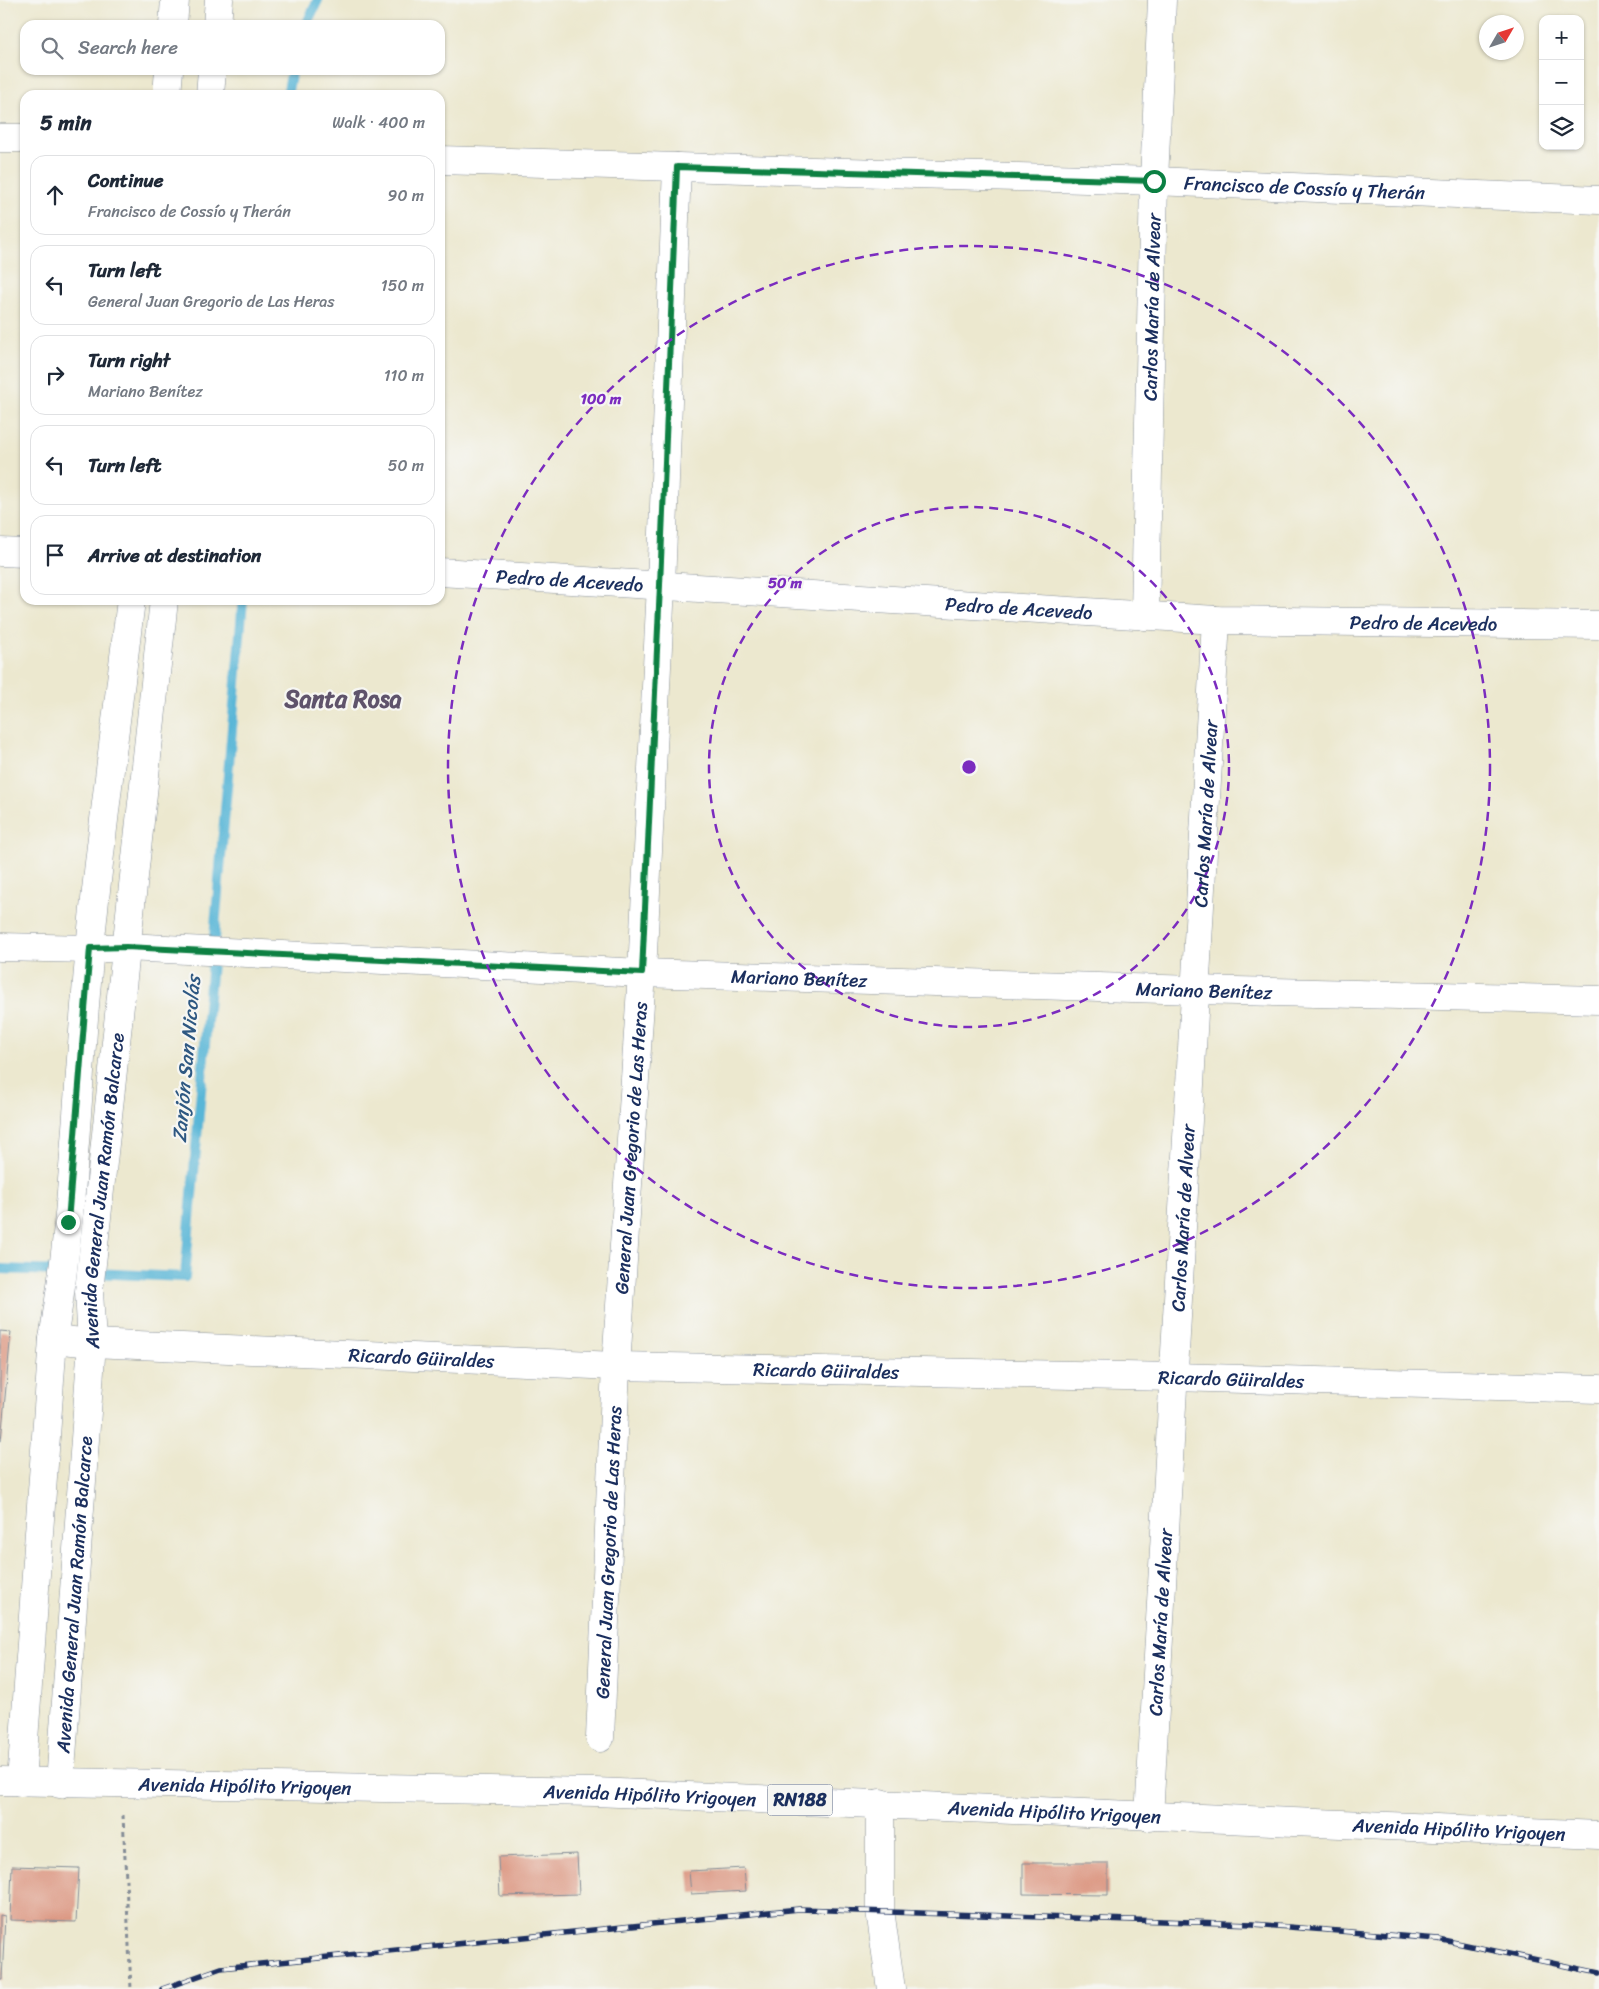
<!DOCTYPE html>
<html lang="en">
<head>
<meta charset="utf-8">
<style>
	body { margin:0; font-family:Sriracha,sans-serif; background:#f2f2f3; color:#1f2937 }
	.controls { position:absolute; right:15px; top:15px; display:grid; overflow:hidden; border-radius:10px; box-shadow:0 1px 4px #0004 }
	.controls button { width:45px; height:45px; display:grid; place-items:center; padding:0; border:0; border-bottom:1px solid #e0e1e3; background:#fff; color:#1f2937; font:25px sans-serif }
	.compass { position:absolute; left:1479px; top:15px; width:45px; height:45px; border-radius:50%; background:#fff; box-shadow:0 1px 4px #0004; rotate:51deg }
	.stop { position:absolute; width:15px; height:15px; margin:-11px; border:4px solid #0b8043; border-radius:50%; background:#fff }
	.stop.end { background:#0b8043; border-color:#fff; box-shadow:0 1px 5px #0008 }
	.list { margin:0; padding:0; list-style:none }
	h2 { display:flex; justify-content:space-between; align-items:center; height:65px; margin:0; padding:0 20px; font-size:21px }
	h2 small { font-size:16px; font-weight:400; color:#747a83 }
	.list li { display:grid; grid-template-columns:32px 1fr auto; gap:15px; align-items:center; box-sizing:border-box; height:80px; margin:0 10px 10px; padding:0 10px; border:1px solid #e0e1e3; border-radius:15px }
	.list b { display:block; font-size:19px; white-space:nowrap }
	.list p { margin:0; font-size:16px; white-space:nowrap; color:#747a83 }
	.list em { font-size:16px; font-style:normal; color:#747a83 }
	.icon { flex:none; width:28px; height:28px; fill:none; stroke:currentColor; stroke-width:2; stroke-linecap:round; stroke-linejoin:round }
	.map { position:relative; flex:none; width:1599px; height:1989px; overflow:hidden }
	.search { position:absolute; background:#fff; box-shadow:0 1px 4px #0004; left:20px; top:20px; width:425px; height:55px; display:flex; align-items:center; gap:12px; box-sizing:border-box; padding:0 18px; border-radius:15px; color:#747a83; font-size:19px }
	.panel { position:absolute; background:#fff; box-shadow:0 1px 4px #0004; left:20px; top:90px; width:425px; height:515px; border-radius:15px }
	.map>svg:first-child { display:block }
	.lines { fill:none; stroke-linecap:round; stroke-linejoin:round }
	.stream { stroke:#59b6d7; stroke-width:10 }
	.building { fill:#dc9782 }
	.street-casing { stroke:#848c96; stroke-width:29 }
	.secondary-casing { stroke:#848c96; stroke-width:29 }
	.primary-casing { stroke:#848c96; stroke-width:29 }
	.path { stroke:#848c96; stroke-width:3; stroke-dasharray:4 4; stroke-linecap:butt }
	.street { stroke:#fff; stroke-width:28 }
	.secondary { stroke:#fff; stroke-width:28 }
	.primary { stroke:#fff; stroke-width:28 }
	.rail-casing { stroke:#1b2f5e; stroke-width:5.5 }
	.rail { stroke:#f6f6f2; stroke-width:4; stroke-dasharray:11; stroke-linecap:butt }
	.route { stroke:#0b8043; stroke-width:6 }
	.ring { fill:none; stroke:#7b2cbf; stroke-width:2.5; stroke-dasharray:9 6 }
	.labels { text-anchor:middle; stroke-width:4.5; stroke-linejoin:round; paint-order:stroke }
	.shield { fill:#f6f6f2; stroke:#5d6b8a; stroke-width:1 }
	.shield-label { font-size:18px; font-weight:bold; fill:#1b2f5e }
	.street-label { font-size:19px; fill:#1b2f5e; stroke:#f6f6f2 }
	.water-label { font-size:20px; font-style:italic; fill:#2e5882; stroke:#f6f6f2 }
	.district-label { font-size:24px; font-weight:bold; fill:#5f536b; stroke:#f6f6f2 }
	.centre { fill:#7b2cbf; stroke:#f6f6f2; stroke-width:2.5 }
	.ring-label { font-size:15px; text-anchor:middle; font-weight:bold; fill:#7b2cbf; stroke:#f6f6f2; stroke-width:4.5; stroke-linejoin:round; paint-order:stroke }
</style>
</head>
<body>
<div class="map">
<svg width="1599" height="1989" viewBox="0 0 1599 1989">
	<rect width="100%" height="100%" fill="#f6f6f2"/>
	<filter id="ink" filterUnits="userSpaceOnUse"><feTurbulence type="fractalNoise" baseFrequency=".02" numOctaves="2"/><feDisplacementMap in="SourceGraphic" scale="10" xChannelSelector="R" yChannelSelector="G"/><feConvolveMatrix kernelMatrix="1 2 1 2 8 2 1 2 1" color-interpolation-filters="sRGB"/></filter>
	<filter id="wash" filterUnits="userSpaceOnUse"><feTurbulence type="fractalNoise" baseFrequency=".0096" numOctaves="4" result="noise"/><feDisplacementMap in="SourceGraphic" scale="20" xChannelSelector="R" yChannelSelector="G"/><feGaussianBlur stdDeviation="1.12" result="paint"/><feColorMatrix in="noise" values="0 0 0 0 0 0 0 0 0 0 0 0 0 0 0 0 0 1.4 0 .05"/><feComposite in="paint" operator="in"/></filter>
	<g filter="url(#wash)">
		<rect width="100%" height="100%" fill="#ece8cf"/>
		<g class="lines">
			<g class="stream">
				<path d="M306,25l12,-25"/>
				<path d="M287,95l5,-25"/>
				<path d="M0,1269l61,2"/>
				<path d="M91,1273l94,4 58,-677"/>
			</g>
		</g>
		<g id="blocks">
			<g class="building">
				<path d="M0,1331l11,1 -10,109h-1z"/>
				<path d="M577,1854l2,40 -79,2 -2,-39z"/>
				<path d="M1023,1863h85v32l-85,-1z"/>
				<path d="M12,1866l67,2 -3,54 -66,-2z"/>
				<path d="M744,1868l2,23 -55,3 -2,-23z"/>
				<path d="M0,1915l5,1 -3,64h-2z"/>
			</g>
		</g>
	</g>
	<g filter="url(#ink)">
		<use href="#blocks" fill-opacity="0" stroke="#848c96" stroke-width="1"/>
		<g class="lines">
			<g class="street-casing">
				<g id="street">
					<path d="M0,138h25"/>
					<path id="s1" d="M440,160l714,21 445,19"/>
					<path d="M0,552l25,1"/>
					<path id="s2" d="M440,572l776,48 383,5"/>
					<path id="s3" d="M1145,616l9,-435 8,-181"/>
					<path id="s4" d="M0,947l90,2 36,-2 516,26 553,17 404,10"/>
					<path id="s5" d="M53,1339l39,4 524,23 558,11 425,12"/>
					<path id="s6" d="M600,1738l16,-372 26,-393 19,-388 16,-418"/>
					<path d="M880,1803v107l11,79"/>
					<path id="s7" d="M1149,1817l67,-1197"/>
				</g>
			</g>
			<g class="secondary-casing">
				<g id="secondary">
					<path d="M173,25l2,-25"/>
					<path d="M217,25l2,-25"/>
					<path d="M167,95l2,-25"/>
					<path d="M210,95l2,-25"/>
					<path d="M21,1782l32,-443c22,-129 24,-260 37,-390 11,-117 27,-233 41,-349"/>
					<path id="s8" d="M60,1784l32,-441 -3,-52 75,-691"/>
				</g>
			</g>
			<g class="primary-casing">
				<g id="primary">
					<path id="s9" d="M0,1781l595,11 1004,43"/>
				</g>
			</g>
			<path class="path" d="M123,1815l8,174"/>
			<use href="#street" class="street"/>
			<use href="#secondary" class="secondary"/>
			<use href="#primary" class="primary"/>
			<g class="rail-casing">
				<path id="rail" d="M162,1989l59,-21 578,-59 454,15 185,15 161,34"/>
			</g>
			<use href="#rail" class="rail"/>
		</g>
	</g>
	<g class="lines" filter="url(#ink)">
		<path class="route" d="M68,1222l22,-274 36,-1 516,26 18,-388 17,-418 477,14"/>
	</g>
	<g class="ring">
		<circle cx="969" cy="767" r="260"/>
		<circle cx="969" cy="767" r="521"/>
	</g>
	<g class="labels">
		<rect class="shield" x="767.5" y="1784.5" width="65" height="31" rx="4"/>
		<g class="shield-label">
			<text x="800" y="1806">RN188</text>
		</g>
		<g class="street-label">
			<text dy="7" stroke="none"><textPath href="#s1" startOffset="865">Francisco de Cossío y Therán</textPath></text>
			<text dy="7" stroke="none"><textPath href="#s3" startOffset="309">Carlos María de Alvear</textPath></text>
			<text dy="7" stroke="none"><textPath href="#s2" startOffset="130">Pedro de Acevedo</textPath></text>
			<text dy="7" stroke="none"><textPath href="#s2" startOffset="580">Pedro de Acevedo</textPath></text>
			<text dy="7" stroke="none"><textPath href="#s2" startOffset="985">Pedro de Acevedo</textPath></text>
			<text dy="7" stroke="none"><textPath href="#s7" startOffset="1005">Carlos María de Alvear</textPath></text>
			<text dy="7" stroke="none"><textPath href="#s4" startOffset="800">Mariano Benítez</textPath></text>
			<text dy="7" stroke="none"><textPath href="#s4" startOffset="1205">Mariano Benítez</textPath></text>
			<text dy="7" stroke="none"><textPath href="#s6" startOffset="591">General Juan Gregorio de Las Heras</textPath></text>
			<text dy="7" stroke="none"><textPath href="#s8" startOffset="595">Avenida General Juan Ramón Balcarce</textPath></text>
			<text dy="7" stroke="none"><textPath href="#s7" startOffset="600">Carlos María de Alvear</textPath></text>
			<text dy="7" stroke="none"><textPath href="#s5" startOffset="369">Ricardo Güiraldes</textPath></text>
			<text dy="7" stroke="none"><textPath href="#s5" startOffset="774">Ricardo Güiraldes</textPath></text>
			<text dy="7" stroke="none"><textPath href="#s5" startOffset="1179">Ricardo Güiraldes</textPath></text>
			<text dy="7" stroke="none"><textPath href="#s6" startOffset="186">General Juan Gregorio de Las Heras</textPath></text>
			<text dy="7" stroke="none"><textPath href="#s8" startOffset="190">Avenida General Juan Ramón Balcarce</textPath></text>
			<text dy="7" stroke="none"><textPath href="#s7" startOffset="195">Carlos María de Alvear</textPath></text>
			<text dy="7" stroke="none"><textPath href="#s9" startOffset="245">Avenida Hipólito Yrigoyen</textPath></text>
			<text dy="7" stroke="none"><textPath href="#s9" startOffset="650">Avenida Hipólito Yrigoyen</textPath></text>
			<text dy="7" stroke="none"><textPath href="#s9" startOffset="1055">Avenida Hipólito Yrigoyen</textPath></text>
			<text dy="7" stroke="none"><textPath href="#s9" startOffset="1460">Avenida Hipólito Yrigoyen</textPath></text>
		</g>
		<g class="water-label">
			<text transform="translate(186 1059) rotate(-85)" y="7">Zanjón San Nicolás</text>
		</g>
		<g class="district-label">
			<text x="343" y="707">Santa Rosa</text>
		</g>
	</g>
	<circle cx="969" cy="767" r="8" class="centre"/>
	<g class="ring-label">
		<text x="601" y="404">100 m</text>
		<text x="785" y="588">50 m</text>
	</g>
</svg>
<div class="controls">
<button>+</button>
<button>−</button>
<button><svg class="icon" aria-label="layers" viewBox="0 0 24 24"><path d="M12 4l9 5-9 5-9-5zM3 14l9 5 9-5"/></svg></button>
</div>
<svg class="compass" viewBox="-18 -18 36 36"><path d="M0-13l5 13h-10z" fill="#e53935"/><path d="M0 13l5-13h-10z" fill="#747a83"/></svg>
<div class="stop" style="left:1154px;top:181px"></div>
<div class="stop end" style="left:68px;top:1222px"></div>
<div class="search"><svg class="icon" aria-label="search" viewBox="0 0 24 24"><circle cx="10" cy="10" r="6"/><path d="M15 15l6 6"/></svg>Search here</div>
<section class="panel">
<h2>5 min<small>Walk · 400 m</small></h2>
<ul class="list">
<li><svg class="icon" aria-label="ahead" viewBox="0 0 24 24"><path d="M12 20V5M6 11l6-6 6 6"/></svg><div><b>Continue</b><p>Francisco de Cossío y Therán</p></div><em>90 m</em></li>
<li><svg class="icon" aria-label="left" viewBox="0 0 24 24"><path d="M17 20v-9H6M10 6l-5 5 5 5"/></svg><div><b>Turn left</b><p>General Juan Gregorio de Las Heras</p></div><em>150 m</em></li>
<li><svg class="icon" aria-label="right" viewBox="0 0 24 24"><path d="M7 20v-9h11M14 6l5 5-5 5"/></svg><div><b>Turn right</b><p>Mariano Benítez</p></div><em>110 m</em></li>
<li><svg class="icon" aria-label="left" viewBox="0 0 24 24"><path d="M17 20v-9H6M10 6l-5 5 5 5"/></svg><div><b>Turn left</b></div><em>50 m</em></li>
<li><svg class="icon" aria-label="arrive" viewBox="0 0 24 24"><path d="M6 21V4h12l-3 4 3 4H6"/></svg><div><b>Arrive at destination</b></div></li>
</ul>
</section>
</div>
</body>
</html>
